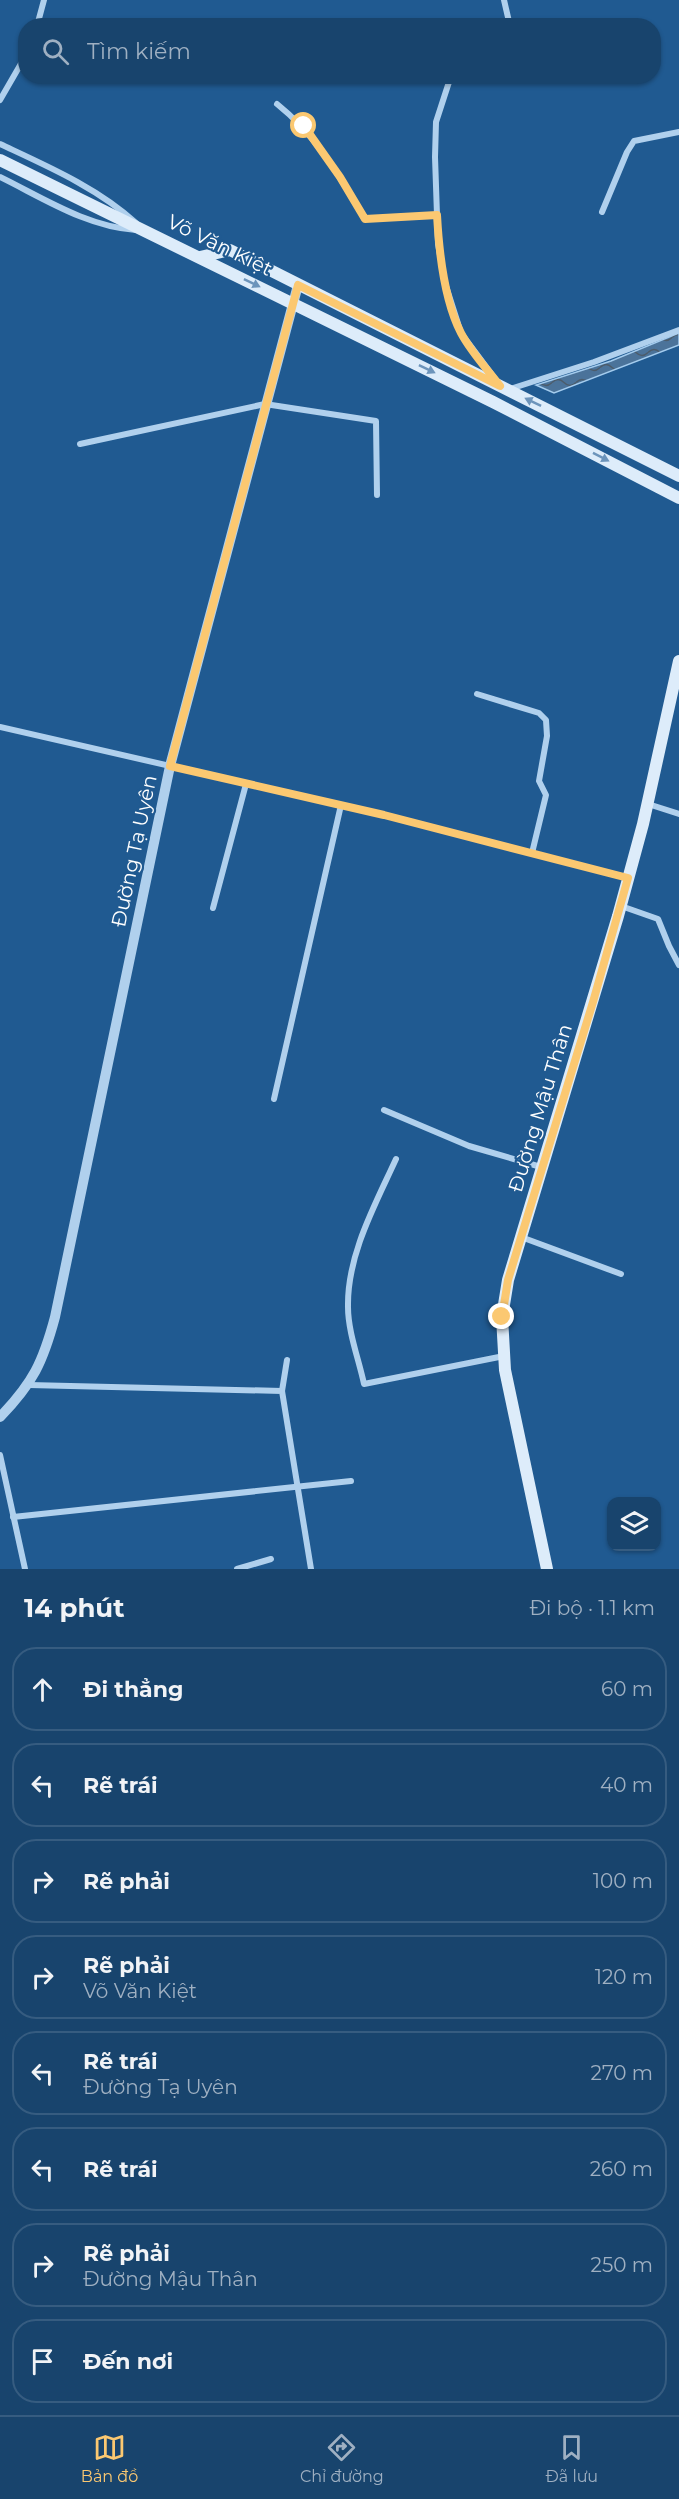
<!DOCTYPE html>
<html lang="vi">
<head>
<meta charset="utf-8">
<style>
	body { margin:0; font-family:Montserrat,sans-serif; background:#214b72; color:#f1f3f6 }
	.controls { position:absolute; right:18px; bottom:18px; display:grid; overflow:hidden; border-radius:12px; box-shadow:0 2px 4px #0004 }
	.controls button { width:54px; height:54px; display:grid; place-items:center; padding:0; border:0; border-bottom:2px solid #365c80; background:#18446d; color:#f1f3f6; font:30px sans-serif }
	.stop { position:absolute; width:18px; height:18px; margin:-14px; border:4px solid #fbc871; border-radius:50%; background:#fff }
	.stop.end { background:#fbc871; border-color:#fff; box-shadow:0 2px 6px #0008 }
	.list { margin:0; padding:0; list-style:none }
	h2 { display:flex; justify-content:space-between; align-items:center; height:78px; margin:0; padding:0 24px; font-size:26px }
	h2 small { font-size:20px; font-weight:400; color:#9fb0c2 }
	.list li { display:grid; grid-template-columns:39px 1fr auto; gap:18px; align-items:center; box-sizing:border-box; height:84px; margin:0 12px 12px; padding:0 12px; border:2px solid #365c80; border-radius:24px }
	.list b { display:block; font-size:22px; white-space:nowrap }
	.list p { margin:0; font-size:20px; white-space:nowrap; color:#9fb0c2 }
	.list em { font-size:20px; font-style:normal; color:#9fb0c2 }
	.icon { flex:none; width:33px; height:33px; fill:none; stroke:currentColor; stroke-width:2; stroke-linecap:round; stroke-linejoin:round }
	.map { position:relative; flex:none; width:679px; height:1569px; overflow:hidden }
	.search { position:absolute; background:#18446d; box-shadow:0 2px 4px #0004; left:18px; right:18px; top:18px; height:66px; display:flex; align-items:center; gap:15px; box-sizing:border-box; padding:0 21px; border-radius:24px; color:#9fb0c2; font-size:22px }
	.sheet { height:846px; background:#18446d }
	nav { display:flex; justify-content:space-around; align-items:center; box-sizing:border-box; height:84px; border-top:2px solid #365c80; background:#18446d; font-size:16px; color:#9fb0c2 }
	nav a { display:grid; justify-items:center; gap:3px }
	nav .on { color:#fbc871 }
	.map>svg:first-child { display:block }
	.water { fill:url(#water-waves); stroke:#a4ccee; stroke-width:1.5 }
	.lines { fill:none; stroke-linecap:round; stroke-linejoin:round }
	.minor { stroke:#b0d0ed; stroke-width:6 }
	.tertiary { stroke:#b0d0ed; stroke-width:10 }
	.secondary { stroke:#ddecfa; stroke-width:12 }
	.oneway { fill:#6c94bb }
	.route { stroke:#fbc871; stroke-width:8 }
	.labels { text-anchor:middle; stroke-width:4.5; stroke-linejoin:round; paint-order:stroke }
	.street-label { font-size:20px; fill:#fff; stroke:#205a91 }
</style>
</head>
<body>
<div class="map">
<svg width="679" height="1569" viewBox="0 0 679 1569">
	<defs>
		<pattern id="water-waves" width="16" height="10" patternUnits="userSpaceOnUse" patternTransform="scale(1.5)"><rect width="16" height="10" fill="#4b739a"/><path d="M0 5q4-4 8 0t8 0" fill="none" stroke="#4c5c6b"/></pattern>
	</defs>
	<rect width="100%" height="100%" fill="#205a91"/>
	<path class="water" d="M679,333v12l-125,48 -18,-8 75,-24z"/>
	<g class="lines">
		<g class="minor">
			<path d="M504,0l6,26"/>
			<path d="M37,26l7,-26"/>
			<path d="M454,76l-5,6 -13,40 -1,35 3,87 7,39 16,50 35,47"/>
			<path d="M0,100l26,-45"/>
			<path d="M277,104c39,31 63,73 88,115l72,-4"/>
			<path d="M0,144c47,22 98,44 136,79"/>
			<path d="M0,177c43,21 87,50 136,53"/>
			<path d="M602,212l25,-60 7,-11 45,-9"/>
			<path d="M510,389l84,-27 85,-32"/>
			<path d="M80,444l185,-40 111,17 1,74"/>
			<path d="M477,694l62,19 7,7 1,16 -8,45 7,14 -14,58"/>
			<path d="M0,727l384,88 244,63"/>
			<path d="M648,804l31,10"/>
			<path d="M621,906l37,13 11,27 10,19"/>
			<path d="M213,908l33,-124"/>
			<path d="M274,1099l67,-294"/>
			<path d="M384,1110l85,36 72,21"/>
			<path d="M396,1159c-21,46 -49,96 -48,148 0,25 11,53 16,77l140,-28"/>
			<path d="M521,1237l100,37"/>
			<path d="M29,1385l253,6 29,178"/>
			<path d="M282,1391l5,-31"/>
			<path d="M0,1455l25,114"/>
			<path d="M13,1517l338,-36"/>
			<path d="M237,1569l34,-10"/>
		</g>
		<path class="tertiary" d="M0,1417c33,-34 43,-55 55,-100l115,-551 128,-481"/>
		<g class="secondary">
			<path d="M0,160l493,242 186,96"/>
			<path d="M200,257l30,-7 449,226"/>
			<path d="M547,1569l-42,-199 -3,-53 6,-37 110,-364 25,-92 36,-163"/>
		</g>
	</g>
	<defs><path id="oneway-solid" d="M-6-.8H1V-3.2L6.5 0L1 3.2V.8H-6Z" transform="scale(1.5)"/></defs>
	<g class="oneway">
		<use href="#oneway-solid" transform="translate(252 283) rotate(26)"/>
		<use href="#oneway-solid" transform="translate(427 369) rotate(26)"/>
		<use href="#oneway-solid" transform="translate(533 402) rotate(-154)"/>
		<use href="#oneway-solid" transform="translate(601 457) rotate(27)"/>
	</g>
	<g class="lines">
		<path class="route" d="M304,126l36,51 25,42 72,-4c2,37 7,85 24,118 10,19 26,36 39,53l-202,-101 -128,481 214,49 244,63 -35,124 -85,278 -6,37"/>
	</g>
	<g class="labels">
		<g class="street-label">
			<text transform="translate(220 245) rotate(26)" y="7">Võ Văn Kiệt</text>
			<text transform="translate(134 851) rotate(-78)" y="7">Đường Tạ Uyên</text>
			<text transform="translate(540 1108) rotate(-73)" y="7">Đường Mậu Thân</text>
		</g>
	</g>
</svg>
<div class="controls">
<button><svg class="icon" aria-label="layers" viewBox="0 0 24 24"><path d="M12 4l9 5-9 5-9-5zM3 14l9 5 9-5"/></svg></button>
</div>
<div class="stop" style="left:304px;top:126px"></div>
<div class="stop end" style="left:502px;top:1317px"></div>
<div class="search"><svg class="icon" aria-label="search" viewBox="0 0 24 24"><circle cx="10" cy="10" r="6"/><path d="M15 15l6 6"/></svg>Tìm kiếm</div>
</div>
<section class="sheet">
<h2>14 phút<small>Đi bộ · 1.1 km</small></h2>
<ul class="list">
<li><svg class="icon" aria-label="ahead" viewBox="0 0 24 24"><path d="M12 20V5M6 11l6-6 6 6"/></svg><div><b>Đi thẳng</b></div><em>60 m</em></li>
<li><svg class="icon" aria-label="left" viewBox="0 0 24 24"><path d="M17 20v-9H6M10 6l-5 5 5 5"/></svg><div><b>Rẽ trái</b></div><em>40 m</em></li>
<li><svg class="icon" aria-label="right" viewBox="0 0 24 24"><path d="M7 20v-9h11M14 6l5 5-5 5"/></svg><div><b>Rẽ phải</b></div><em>100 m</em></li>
<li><svg class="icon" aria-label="right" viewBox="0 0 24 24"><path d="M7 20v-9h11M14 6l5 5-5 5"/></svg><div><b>Rẽ phải</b><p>Võ Văn Kiệt</p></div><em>120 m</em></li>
<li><svg class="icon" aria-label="left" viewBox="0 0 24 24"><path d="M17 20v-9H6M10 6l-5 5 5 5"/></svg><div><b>Rẽ trái</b><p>Đường Tạ Uyên</p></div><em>270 m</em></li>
<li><svg class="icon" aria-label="left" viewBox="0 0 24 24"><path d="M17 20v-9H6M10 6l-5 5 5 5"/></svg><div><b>Rẽ trái</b></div><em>260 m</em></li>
<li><svg class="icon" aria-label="right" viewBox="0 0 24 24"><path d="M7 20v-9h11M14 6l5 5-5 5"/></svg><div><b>Rẽ phải</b><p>Đường Mậu Thân</p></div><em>250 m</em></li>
<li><svg class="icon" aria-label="arrive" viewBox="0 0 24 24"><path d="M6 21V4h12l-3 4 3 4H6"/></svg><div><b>Đến nơi</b></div></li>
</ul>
</section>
<nav>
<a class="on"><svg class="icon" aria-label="map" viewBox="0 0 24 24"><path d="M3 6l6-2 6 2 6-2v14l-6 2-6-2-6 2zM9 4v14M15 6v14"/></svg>Bản đồ</a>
<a><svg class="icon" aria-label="directions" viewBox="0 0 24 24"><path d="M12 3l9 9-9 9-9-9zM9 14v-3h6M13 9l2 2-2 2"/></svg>Chỉ đường</a>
<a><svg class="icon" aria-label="saved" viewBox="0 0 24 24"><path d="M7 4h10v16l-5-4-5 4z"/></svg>Đã lưu</a>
</nav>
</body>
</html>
